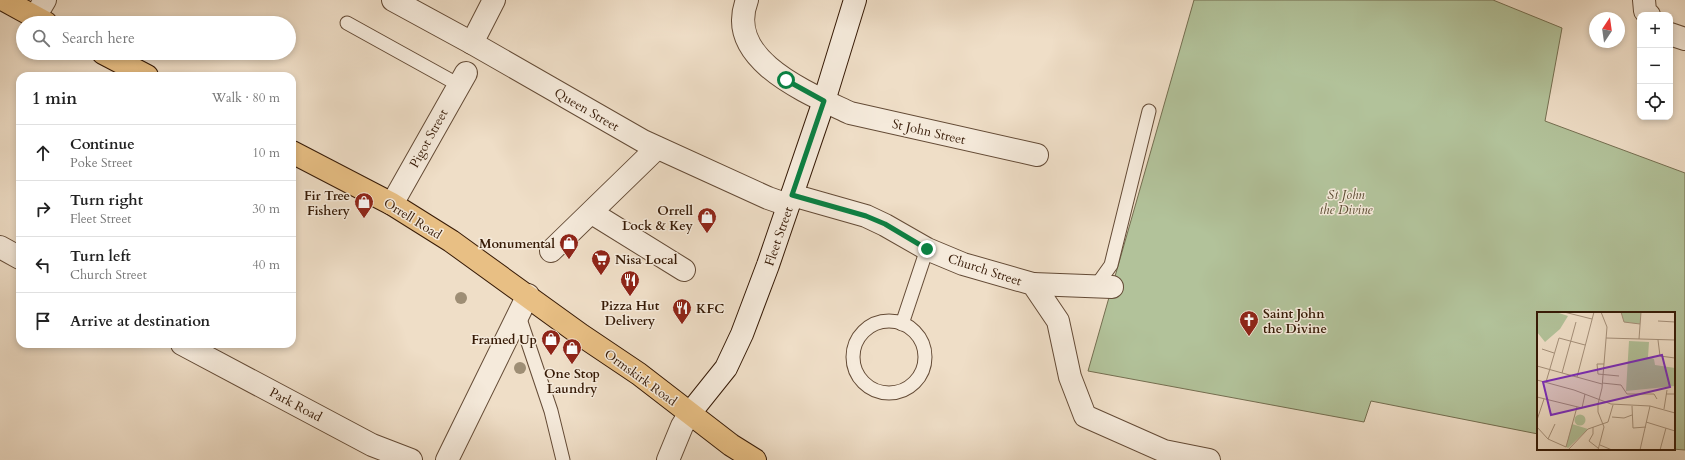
<!DOCTYPE html>
<html lang="en">
<head>
<meta charset="utf-8">
<style>
	body { margin:0; font-family:Cardo,serif; background:#f6f6f6; color:#222 }
	.controls { position:absolute; right:12px; top:12px; display:grid; overflow:hidden; border-radius:8px; box-shadow:0 2px 6px #0003 }
	.controls button { width:36px; height:36px; display:grid; place-items:center; padding:0; border:0; border-bottom:1px solid #e0e0e0; background:#fff; color:#222; font:20px sans-serif }
	.compass { position:absolute; left:1589px; top:12px; width:36px; height:36px; border-radius:50%; background:#fff; box-shadow:0 2px 6px #0003; rotate:13deg }
	.stop { position:absolute; width:12px; height:12px; margin:-9px; border:3px solid #0b8043; border-radius:50%; background:#fff }
	.stop.end { background:#0b8043; border-color:#fff; box-shadow:0 1px 4px #0008 }
	.list { margin:0; padding:0; list-style:none }
	h2 { display:flex; justify-content:space-between; align-items:center; height:52px; margin:0; padding:0 16px; font-size:17px }
	h2 small { font-size:13px; font-weight:400; color:#767676 }
	.list li { display:grid; grid-template-columns:26px 1fr auto; gap:12px; align-items:center; box-sizing:border-box; height:56px; padding:0 16px; border-top:1px solid #e0e0e0 }
	.list b { display:block; font-size:15px; white-space:nowrap }
	.list p { margin:0; font-size:13px; white-space:nowrap; color:#767676 }
	.list em { font-size:13px; font-style:normal; color:#767676 }
	.icon { flex:none; width:22px; height:22px; fill:none; stroke:currentColor; stroke-width:2; stroke-linecap:round; stroke-linejoin:round }
	.map { position:relative; flex:none; width:1685px; height:460px; overflow:hidden }
	.search { position:absolute; background:#fff; box-shadow:0 2px 6px #0003; left:16px; top:16px; width:280px; height:44px; display:flex; align-items:center; gap:10px; box-sizing:border-box; padding:0 14px; border-radius:22px; color:#767676; font-size:15px }
	.panel { position:absolute; background:#fff; box-shadow:0 2px 6px #0003; left:16px; top:72px; width:280px; height:276px; border-radius:12px }
	.map>svg:first-child { display:block }
	.green { fill:#b2c29a; stroke:#746e50 }
	.lines { fill:none; stroke-linecap:round; stroke-linejoin:round }
	.lane-casing { stroke:#644b36; stroke-width:15 }
	.street-casing { stroke:#644b36; stroke-width:24 }
	.secondary-casing { stroke:#361a06; stroke-width:24 }
	.highway-casing { stroke:#361a06; stroke-width:24 }
	.lane { stroke:#f5eadb; stroke-width:13 }
	.street { stroke:#f5eadb; stroke-width:22 }
	.secondary { stroke:#f5eadb; stroke-width:22 }
	.highway { stroke:#e8bf84; stroke-width:22 }
	.tree { fill:#9e8e75 }
	.route { stroke:#0b8043; stroke-width:5 }
	.labels { text-anchor:middle; stroke-width:3; stroke-linejoin:round; paint-order:stroke }
	.street-label { font-size:13px; fill:#361a06; stroke:#f5eadb }
	.park-label { font-size:13px; font-style:italic; fill:#5b4c32; stroke:#f5eadb }
	.poi-label { font-size:13px; font-weight:bold; fill:#361a06; stroke:#f5eadb; text-anchor:end }
	.inset-road { fill:none; stroke:#a5907a; stroke-width:1 }
	.view { fill:#7b2cbf; fill-opacity:0.15; stroke:#7b2cbf; stroke-width:2 }
	.inset-edge { fill:none; stroke:#361a06; stroke-width:2 }
</style>
</head>
<body>
<div class="map">
<svg width="1685" height="460" viewBox="0 0 1685 460">
	<rect width="100%" height="100%" fill="#efdec7"/>
	<filter id="stains"><feTurbulence type="fractalNoise" baseFrequency=".005" numOctaves="4"/><feColorMatrix values="0 0 0 0 .2 0 0 0 0 .09 0 0 0 0 .02 0 0 0 .5 -.17"/></filter>
	<radialGradient id="worn" r=".72"><stop offset=".6" stop-color="#630" stop-opacity="0"/><stop offset="1" stop-color="#630" stop-opacity=".3"/></radialGradient>
	<path class="green" d="M1194,0h299l69,28 -17,93 140,52v277l-13,-1h2v-136h-136v121l-167,-33 -7,21 -276,-51z"/>
	<g class="lines">
		<g class="lane-casing">
			<g id="lane">
				<path d="M347,23l112,62"/>
				<path d="M1096,286l15,-21 38,-154"/>
				<path d="M518,313l33,98 12,49"/>
				<circle cx="889" cy="357" r="36"/>
				<path d="M902,324l25,-75"/>
			</g>
		</g>
		<g class="street-casing">
			<g id="street">
				<path d="M393,0l79,43 171,98 125,57 20,7"/>
				<path d="M747,0c-23,60 61,93 103,113l187,42"/>
				<path d="M1644,0l1,11 4,4"/>
				<path d="M35,17l10,-17"/>
				<path d="M1670,34l15,5"/>
				<path d="M472,43l22,-43"/>
				<path d="M792,195l74,21 19,9 42,24 36,15 70,20 25,37 12,56 15,39 79,35 45,9"/>
				<path d="M392,204l74,-131"/>
				<path d="M592,213l92,57"/>
				<path d="M0,247l20,11"/>
				<path d="M551,251l106,-103"/>
				<path d="M1033,284l79,3"/>
				<path d="M182,344l190,101 39,15"/>
				<path d="M447,460l81,-165"/>
				<path d="M668,460l14,-34 8,-13"/>
			</g>
		</g>
		<g class="secondary-casing">
			<path id="secondary" d="M690,413l36,-45 16,-34 26,-69 56,-164 31,-101"/>
		</g>
		<g class="highway-casing">
			<g id="highway">
				<path d="M4,0l42,23"/>
				<path d="M103,53l44,23"/>
				<path d="M292,152l100,52 59,37 130,94 58,39 92,71 24,15"/>
			</g>
		</g>
		<use href="#lane" class="lane"/>
		<use href="#street" class="street"/>
		<use href="#secondary" class="secondary"/>
		<use href="#highway" class="highway"/>
	</g>
	<g class="tree">
		<circle cx="461" cy="298" r="6"/>
		<circle cx="520" cy="368" r="6"/>
	</g>
	<g class="lines">
		<path class="route" d="M786,80l38,21 -32,94 74,21 19,8 42,25"/>
	</g>
	<defs>
		<g id="shop-pin" transform="scale(1)"><path d="M0 17L-7.5 6A9.5 9.5 0 1 1 7.5 6Z" fill="#8f2418" stroke="#f5eadb"/><path d="M-5-2.5h2.3a2.7 3.5 0 0 1 5.4 0H5L5.5 6h-11ZM-1.5-2.5h3a1.5 2.3 0 0 0-3 0Z" fill="#fff"/></g>
		<g id="supermarket-pin" transform="scale(1)"><path d="M0 17L-7.5 6A9.5 9.5 0 1 1 7.5 6Z" fill="#8f2418" stroke="#f5eadb"/><path d="M-6-5.5h2.5l.6 2H6L4.5 2H-2.5L-4.4-4H-6ZM-1.5 3.2a1.3 1.3 0 1 0 .1 0ZM3 3.2a1.3 1.3 0 1 0 .1 0Z" fill="#fff"/></g>
		<g id="restaurant-pin" transform="scale(1)"><path d="M0 17L-7.5 6A9.5 9.5 0 1 1 7.5 6Z" fill="#8f2418" stroke="#f5eadb"/><path d="M-5-6h1v4h1v-4h1v4h1v-4h1v5L-1.5 .5V6h-2V.5L-5-1ZM5-6V6H3V1.5H1.5Q1.5-4 5-6Z" fill="#fff"/></g>
		<g id="church-pin" transform="scale(1)"><path d="M0 17L-7.5 6A9.5 9.5 0 1 1 7.5 6Z" fill="#8f2418" stroke="#f5eadb"/><path d="M-1.2-6h2.4v3.5h3.3v2.4h-3.3V6h-2.4V-.1h-3.3v-2.4h3.3Z" fill="#fff"/></g>
	</defs>
	<g fill-rule="evenodd">
		<use href="#shop-pin" x="364" y="202"/>
		<use href="#shop-pin" x="707" y="217"/>
		<use href="#shop-pin" x="569" y="243"/>
		<use href="#supermarket-pin" x="601" y="259"/>
		<use href="#restaurant-pin" x="630" y="280"/>
		<use href="#restaurant-pin" x="682" y="308"/>
		<use href="#church-pin" x="1249" y="320"/>
		<use href="#shop-pin" x="551" y="339"/>
		<use href="#shop-pin" x="572" y="348"/>
	</g>
	<g class="labels">
		<g class="street-label">
			<text transform="translate(587 109) rotate(30)" y="5">Queen Street</text>
			<text transform="translate(929 131) rotate(13)" y="5">St John Street</text>
			<text transform="translate(428 138) rotate(-61)" y="5">Pigot Street</text>
			<text transform="translate(413 218) rotate(32)" y="5">Orrell Road</text>
			<text transform="translate(778 236) rotate(-71)" y="5">Fleet Street</text>
			<text transform="translate(985 269) rotate(18)" y="5">Church Street</text>
			<text transform="translate(641 377) rotate(36)" y="5">Ormskirk Road</text>
			<text transform="translate(296 404) rotate(28)" y="5">Park Road</text>
		</g>
		<g class="park-label">
			<text x="1346" y="199">St John<tspan x="1346" dy="15">the Divine</tspan></text>
		</g>
		<g class="poi-label">
			<text x="350" y="200">Fir Tree<tspan x="350" dy="15">Fishery</tspan></text>
			<text x="693" y="215">Orrell<tspan x="693" dy="15">Lock &amp; Key</tspan></text>
			<text x="555" y="248">Monumental</text>
			<text x="615" y="264" text-anchor="start">Nisa Local</text>
			<text x="630" y="310" text-anchor="middle">Pizza Hut<tspan x="630" dy="15">Delivery</tspan></text>
			<text x="696" y="313" text-anchor="start">KFC</text>
			<text x="1263" y="318" text-anchor="start">Saint John<tspan x="1263" dy="15">the Divine</tspan></text>
			<text x="537" y="344">Framed Up</text>
			<text x="572" y="378" text-anchor="middle">One Stop<tspan x="572" dy="15">Laundry</tspan></text>
		</g>
	</g>
	<g transform="translate(1537 312)">
		<rect width="138" height="138" fill="#efdec7"/>
		<path d="M0,0h19l12,4 -8,13 -15,13 -8,-10zM84,0h20l-1,12 -16,-2zM92,29l20,1 -1,15 6,2 1,6 20,3v18l-49,5zM37.5 108a5.5 5.5 0 1 1 11 0a5.5 5.5 0 1 1-11 0ZM35,112l16,5 -20,19 -2,-1z" fill="#b2c29a"/>
		<path class="inset-road" d="M27,0l28,7M84,0l3,10 16,2M121,9l17,1M69,26l69,2M102,27l2,-27M121,28l2,16 15,2M138,28v-21M5,37l12,4M67,52h-7l1,10 21,2M0,54l65,18M25,61l14,-51M40,65l17,-65M0,68l37,10 37,14 39,2 25,7M9,70l13,-44 26,7M65,71l19,2 6,9h27l3,5M129,82h9v-6M0,85l45,11 3,-14M95,94l1,22 13,-1M127,97l3,-19M75,105l12,1 8,-3M0,108l7,-21M109,110l29,9M0,115l11,12 18,8M56,115v7l-4,7 9,7M11,127l7,-15M63,133l12,5M29,135l11,-40M31,138l20,-21 20,-7 5,-17M61,138l6,-23 -6,-15v-8l4,-16 5,-61 -6,-15M103,138l10,-44M123,138l6,-22"/>
		<path class="view" d="M125,43l8,32 -119,28 -8,-33z"/>
		<rect width="138" height="138" class="inset-edge"/>
	</g>
	<rect width="100%" height="100%" filter="url(#stains)"/>
	<rect width="100%" height="100%" fill="url(#worn)"/>
</svg>
<div class="controls">
<button>+</button>
<button>−</button>
<button><svg class="icon" aria-label="locate" viewBox="0 0 24 24"><circle cx="12" cy="12" r="6"/><path d="M12 2v4M12 18v4M2 12h4M18 12h4"/></svg></button>
</div>
<svg class="compass" viewBox="-18 -18 36 36"><path d="M0-13l5 13h-10z" fill="#e53935"/><path d="M0 13l5-13h-10z" fill="#767676"/></svg>
<div class="stop" style="left:786px;top:80px"></div>
<div class="stop end" style="left:927px;top:249px"></div>
<div class="search"><svg class="icon" aria-label="search" viewBox="0 0 24 24"><circle cx="10" cy="10" r="6"/><path d="M15 15l6 6"/></svg>Search here</div>
<section class="panel">
<h2>1 min<small>Walk · 80 m</small></h2>
<ul class="list">
<li><svg class="icon" aria-label="ahead" viewBox="0 0 24 24"><path d="M12 20V5M6 11l6-6 6 6"/></svg><div><b>Continue</b><p>Poke Street</p></div><em>10 m</em></li>
<li><svg class="icon" aria-label="right" viewBox="0 0 24 24"><path d="M7 20v-9h11M14 6l5 5-5 5"/></svg><div><b>Turn right</b><p>Fleet Street</p></div><em>30 m</em></li>
<li><svg class="icon" aria-label="left" viewBox="0 0 24 24"><path d="M17 20v-9H6M10 6l-5 5 5 5"/></svg><div><b>Turn left</b><p>Church Street</p></div><em>40 m</em></li>
<li><svg class="icon" aria-label="arrive" viewBox="0 0 24 24"><path d="M6 21V4h12l-3 4 3 4H6"/></svg><div><b>Arrive at destination</b></div></li>
</ul>
</section>
</div>
</body>
</html>
